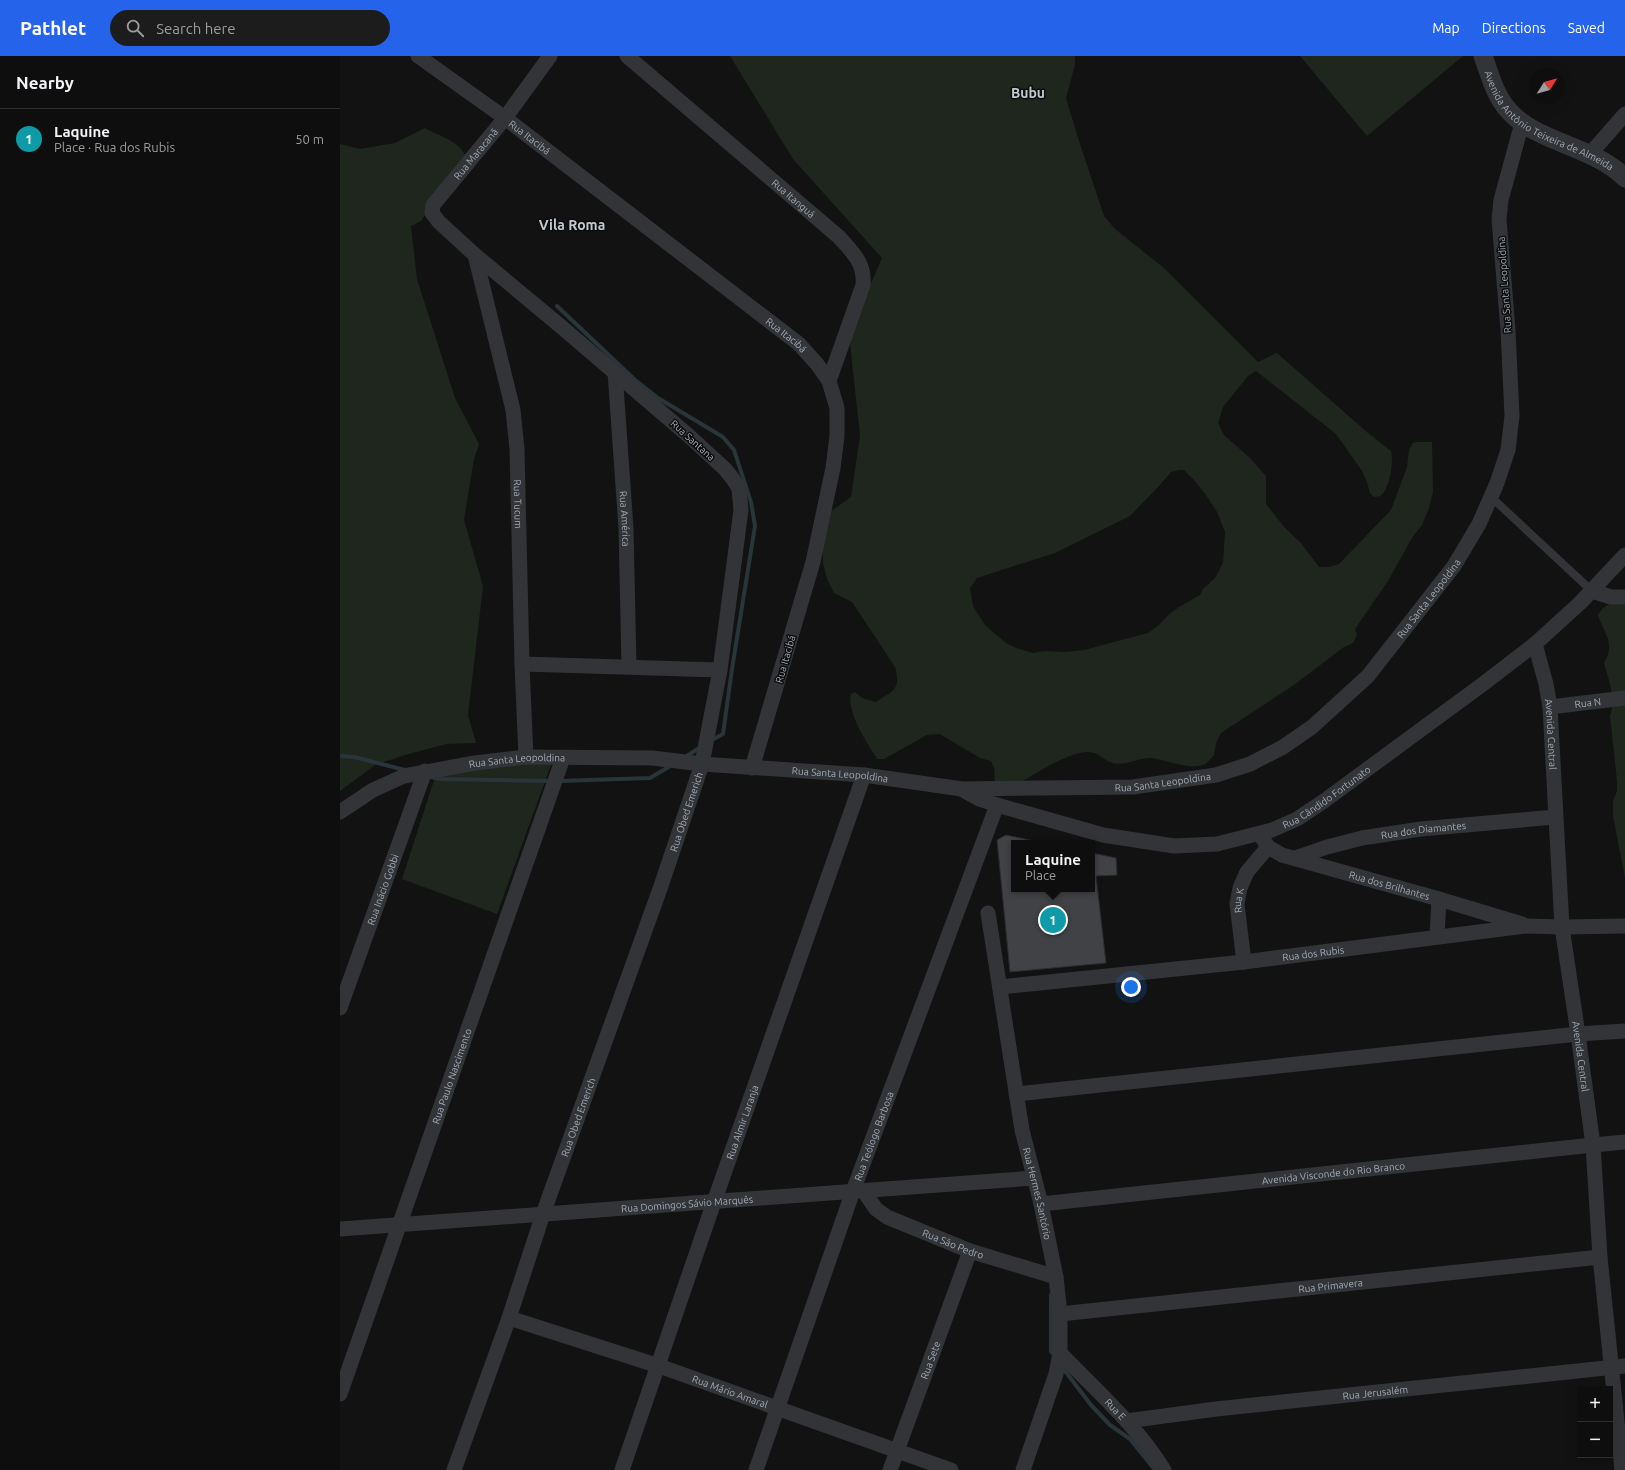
<!DOCTYPE html>
<html lang="en">
<head>
<meta charset="utf-8">
<style>
	body { margin:0; font-family:Ubuntu,sans-serif; background:#1c1c1c; color:#f1f3f6 }
	.controls { position:absolute; right:12px; bottom:12px; display:grid; overflow:hidden; border-radius:0px; box-shadow:0 4px 16px #0002 }
	.controls button { width:36px; height:36px; display:grid; place-items:center; padding:0; border:0; border-bottom:1px solid #2e2e2e; background:#0e0e0e; color:#f1f3f6; font:20px sans-serif }
	.compass { position:absolute; left:1189px; top:12px; width:36px; height:36px; border-radius:50%; background:#0e0e0e; box-shadow:0 4px 16px #0002; rotate:53deg }
	.you { position:absolute; left:791px; top:931px; width:14px; height:14px; margin:-10px; border:3px solid #fff; border-radius:50%; background:#1a73e8; box-shadow:0 0 0 6px #1a73e833 }
	.badge { display:grid; place-items:center; width:26px; height:26px; border-radius:50%; background:#2563eb; color:#fff; font-size:13px; font-weight:700 }
	.pin { position:absolute; translate:-50% -50%; border:2px solid #fff; box-shadow:0 1px 4px #0006 }
	.popup { position:absolute; left:671px; top:784px; width:84px; height:52px; box-sizing:border-box; display:grid; place-content:center; border-radius:0px; background:#0e0e0e; filter:drop-shadow(0 1px 3px #0005); font-size:13px; white-space:nowrap; color:#9b9c9e }
	.popup b { font-size:15px; color:#f1f3f6 }
	.popup::after { content:''; position:absolute; left:50%; top:100%; margin-left:-8px; border:8px solid transparent; border-top-color:#0e0e0e }
	.list { margin:0; padding:0; list-style:none }
	h2 { display:flex; justify-content:space-between; align-items:center; height:52px; margin:0; padding:0 16px; font-size:17px }
	h2 small { font-size:13px; font-weight:400; color:#9b9c9e }
	.list li { display:grid; grid-template-columns:26px 1fr auto; gap:12px; align-items:center; box-sizing:border-box; height:60px; padding:0 16px; border-top:1px solid #2e2e2e }
	.list b { display:block; font-size:15px; white-space:nowrap }
	.list p { margin:0; font-size:13px; white-space:nowrap; color:#9b9c9e }
	.list em { font-size:13px; font-style:normal; color:#9b9c9e }
	.icon { flex:none; width:22px; height:22px; fill:none; stroke:currentColor; stroke-width:2; stroke-linecap:round; stroke-linejoin:round }
	.map { position:relative; flex:none; width:1285px; height:1414px; overflow:hidden }
	header { display:flex; align-items:center; gap:24px; box-sizing:border-box; height:56px; padding:0 20px; background:#2563eb; color:#fff }
	header strong { font-size:19px }
	nav { display:flex; gap:22px; margin-inline-start:auto; font-size:14px }
	.search { width:280px; height:36px; background:#1c1c1c; display:flex; align-items:center; gap:10px; box-sizing:border-box; padding:0 14px; border-radius:22px; color:#9b9c9e; font-size:15px }
	main { display:flex }
	aside { flex:1; background:#0e0e0e }
	.map>svg:first-child { display:block }
	.green { fill:#1e261e; fill-rule:evenodd }
	.lines { fill:none; stroke-linecap:round; stroke-linejoin:round }
	.stream { stroke:#293539; stroke-width:4 }
	.building { fill:#404246; stroke:#2b2c2f }
	.service { stroke:#323438; stroke-width:8 }
	.minor { stroke:#323438; stroke-width:15 }
	.tertiary { stroke:#323438; stroke-width:19 }
	.labels { text-anchor:middle; stroke-width:3; stroke-linejoin:round; paint-order:stroke }
	.street-label { font-size:10px; fill:#a2abb5; stroke:#0d0d0e }
	.district-label { font-size:14px; font-weight:bold; fill:#c3c9d0; stroke:#0d0d0e }
</style>
</head>
<body>
<header>
<strong>Pathlet</strong>
<div class="search"><svg class="icon" aria-label="search" viewBox="0 0 24 24"><circle cx="10" cy="10" r="6"/><path d="M15 15l6 6"/></svg>Search here</div>
<nav><a>Map</a><a>Directions</a><a>Saved</a></nav>
</header>
<main>
<aside>
<h2>Nearby<small></small></h2>
<ul class="list">
<li><span class="badge" style="background:#0f9aa8">1</span><div><b>Laquine</b><p>Place · Rua dos Rubis</p></div><em>50 m</em></li>
</ul>
</aside>
<div class="map">
<svg width="1285" height="1414" viewBox="0 0 1285 1414">
	<rect width="100%" height="100%" fill="#121213"/>
	<g class="green">
		<path d="M390,0h345v9l-9,33 13,43 25,75 11,13 49,39 94,94 19,-9 91,80 23,18c3,9 -1,39 -11,45 0,0 -5,1 -6,1l-4,-4 -3,-11 -5,-11 -26,-37 -80,-63 -8,5 -25,31 -5,16 6,12 27,24 15,17v28l19,24 16,15 18,24h10l10,-3 52,-54 16,-43 2,-17 4,-7 4,-1h15l1,50 -4,16 -7,17 -10,13 -24,43 -33,48 2,6 -4,8 -9,4 -50,38 -73,48 -5,10 -2,12c-3,3 -7,9 -11,10 -13,5 -38,-5 -51,-7 -13,-1 -30,10 -42,4 -9,-4 -12,-11 -25,-10 -22,3 -54,24 -73,36l-17,-3 -1,-17 -3,-7 -11,-3 -40,-24 -13,1 -43,24h-7c-9,-15 -31,-47 -26,-65l4,-2 7,6 14,4c18,-12 25,-12 19,-35l-43,-65 -18,-9 -7,-14 -4,-16v-14l8,-38 20,-14 9,-61 -11,-102 33,-76 -89,-99zM840,414h4l9,9 13,16 11,17 8,20 -2,31 -8,15 -12,11 -3,6 -21,12 -11,8 -9,10 -11,8 -64,17 -19,2 -20,-1 -12,2 -17,-5 -10,-5 -21,-18 -12,-19 -3,-18 7,-10 78,-25 75,-37 29,-30 12,-14z"/>
		<path d="M960,0h163l-96,80z"/>
		<path d="M85,72c15,9 37,13 42,32l-29,36 -17,25 -10,5 6,53 38,119 24,46 -5,15 -10,61 19,66 -15,129 8,28 -30,1 -41,11 -30,10 -35,26v-647l20,5 35,-6z"/>
		<path d="M1275,544h10v278l-12,-62v-15l4,-10v-10l-7,-65c6,-18 -1,-35 -6,-53 12,-20 0,-29 -6,-48l4,-6z"/>
		<path d="M212,706l-55,152 -95,-35 34,-105z"/>
	</g>
	<g class="lines">
		<g class="stream">
			<path d="M217,250l77,73 24,19 65,39 11,13 17,52 4,24 -23,143 -9,65 -13,7"/>
			<path d="M0,700l14,1 51,13"/>
			<path d="M345,701l16,-10"/>
			<path d="M91,721l8,2 113,2"/>
			<path d="M219,725l91,-3 22,-13"/>
			<path d="M711,1239v56l4,6"/>
			<path d="M722,1311l29,38 19,20 20,14 25,31"/>
		</g>
	</g>
	<path class="building" d="M666,779l38,8h-30v46h78v-36l24,5 1,17 -21,1 10,87 -96,9 -13,-132z"/>
	<g class="lines">
		<path class="service" d="M1151,441l101,94"/>
		<g class="minor">
			<path id="s1" d="M78,0l87,62 294,226 18,20 12,17 8,27v28l-4,32 -20,94 -61,206"/>
			<path id="s2" d="M287,0l212,181c14,16 26,26 24,48l-34,96"/>
			<path d="M1250,98l35,-40"/>
			<path id="s3" d="M135,199l38,155 4,39 5,215 4,93"/>
			<path id="s4" d="M275,316l11,156 3,138"/>
			<path d="M1252,535l19,6h14"/>
			<path id="s5" d="M1195,588l11,40 4,23 12,220 16,107 15,111 7,112 22,213"/>
			<path d="M182,608l198,6"/>
			<path id="s6" d="M1210,651l75,-9"/>
			<path id="s7" d="M623,734l16,9 18,6 106,30 71,11 43,-2 55,-14 25,-11 27,-18 159,-117 52,-40 45,-41 45,-48"/>
			<path id="s8" d="M0,756l33,-22 31,-14 71,-13 51,-6 126,1 50,6 162,11 98,14 171,-2 83,-12 34,-11 33,-17 29,-20 56,-51 86,-110 25,-42 18,-41 11,-33 4,-34 -4,-86 -9,-111 2,-19 21,-77"/>
			<path id="s9" d="M920,778l8,13 14,8 157,44 83,25"/>
			<path id="s10" d="M955,802l32,-11 35,-9 59,-9 134,-12"/>
			<path id="s11" d="M648,857l34,217 19,74 15,73 4,37v39l-4,21 -33,96"/>
			<path d="M1097,881l2,-38"/>
			<path id="s12" d="M904,906l-7,-58 3,-16 7,-16 21,-25"/>
			<path id="s13" d="M660,931l244,-25 282,-36 36,1 63,-1"/>
			<path id="s14" d="M0,952l85,-237"/>
			<path d="M676,1038l562,-60 47,-3"/>
			<path id="s15" d="M523,1134l13,19 11,8 83,34 86,26"/>
			<path id="s16" d="M701,1148l552,-59 32,-3"/>
			<path id="s17" d="M0,1173l694,-51"/>
			<path id="s18" d="M720,1258l540,-57"/>
			<path id="s19" d="M169,1262l150,48 292,104"/>
			<path id="s20" d="M720,1297c36,37 77,73 104,117"/>
			<path id="s21" d="M0,1338l223,-636"/>
			<path id="s22" d="M787,1365l89,-12 409,-43"/>
			<path id="s23" d="M114,1414l55,-152 34,-104 118,-328 41,-122 18,-94 21,-160 -2,-21 -6,-10 -8,-10 -36,-33 -131,-112 -83,-69 -36,-33 -7,-9 1,-8 72,-87 45,-62"/>
			<path id="s24" d="M282,1414l92,-268 150,-427"/>
			<path id="s25" d="M416,1414l97,-279 144,-386"/>
			<path id="s26" d="M550,1414l80,-219"/>
		</g>
		<path class="tertiary" id="s27" d="M1143,0c7,19 12,40 26,55 28,32 85,35 116,67"/>
	</g>
	<g class="labels">
		<g class="street-label">
			<text dy="4" stroke="none"><textPath href="#s27" startOffset="98">Avenida Antônio Teixeira de Almeida</textPath></text>
			<text dy="4" stroke="none"><textPath href="#s1" startOffset="138">Rua Itacibá</textPath></text>
			<text dy="4" stroke="none"><textPath href="#s23" startOffset="1515">Rua Maracanã</textPath></text>
			<text dy="4" stroke="none"><textPath href="#s2" startOffset="219">Rua Itanguá</textPath></text>
			<text transform="translate(1164 229) rotate(-94)" y="4">Rua Santa Leopoldina</text>
			<text dy="4" stroke="none"><textPath href="#s1" startOffset="462">Rua Itacibá</textPath></text>
			<text transform="translate(353 384) rotate(42)" y="4">Rua Santana</text>
			<text dy="4" stroke="none"><textPath href="#s3" startOffset="254">Rua Tucum</textPath></text>
			<text dy="4" stroke="none"><textPath href="#s4" startOffset="147">Rua América</textPath></text>
			<text dy="4" stroke="none"><textPath href="#s8" startOffset="1172">Rua Santa Leopoldina</textPath></text>
			<text transform="translate(445 603) rotate(-74)" y="4">Rua Itacibá</text>
			<text dy="4" stroke="none"><textPath href="#s6" startOffset="38">Rua N</textPath></text>
			<text dy="4" stroke="none"><textPath href="#s5" startOffset="92">Avenida Central</textPath></text>
			<text dy="4" stroke="none"><textPath href="#s8" startOffset="188">Rua Santa Leopoldina</textPath></text>
			<text dy="4" stroke="none"><textPath href="#s8" startOffset="512">Rua Santa Leopoldina</textPath></text>
			<text dy="4" stroke="none"><textPath href="#s8" startOffset="836">Rua Santa Leopoldina</textPath></text>
			<text dy="4" stroke="none"><textPath href="#s7" startOffset="383">Rua Cândido Fortunato</textPath></text>
			<text dy="4" stroke="none"><textPath href="#s23" startOffset="698">Rua Obed Emerich</textPath></text>
			<text dy="4" stroke="none"><textPath href="#s10" startOffset="132">Rua dos Diamantes</textPath></text>
			<text dy="4" stroke="none"><textPath href="#s9" startOffset="143">Rua dos Brilhantes</textPath></text>
			<text dy="4" stroke="none"><textPath href="#s14" startOffset="126">Rua Inácio Gobbi</textPath></text>
			<text dy="4" stroke="none"><textPath href="#s12" startOffset="62">Rua K</textPath></text>
			<text dy="4" stroke="none"><textPath href="#s13" startOffset="315">Rua dos Rubis</textPath></text>
			<text dy="4" stroke="none"><textPath href="#s5" startOffset="416">Avenida Central</textPath></text>
			<text dy="4" stroke="none"><textPath href="#s21" startOffset="337">Rua Paulo Nascimento</textPath></text>
			<text dy="4" stroke="none"><textPath href="#s23" startOffset="374">Rua Obed Emerich</textPath></text>
			<text dy="4" stroke="none"><textPath href="#s24" startOffset="368">Rua Almir Laranja</textPath></text>
			<text dy="4" stroke="none"><textPath href="#s25" startOffset="354">Rua Teólogo Barbosa</textPath></text>
			<text dy="4" stroke="none"><textPath href="#s16" startOffset="294">Avenida Visconde do Rio Branco</textPath></text>
			<text dy="4" stroke="none"><textPath href="#s11" startOffset="285">Rua Hermes Santório</textPath></text>
			<text dy="4" stroke="none"><textPath href="#s17" startOffset="348">Rua Domingos Sávio Marquês</textPath></text>
			<text dy="4" stroke="none"><textPath href="#s15" startOffset="108">Rua São Pedro</textPath></text>
			<text dy="4" stroke="none"><textPath href="#s18" startOffset="272">Rua Primavera</textPath></text>
			<text dy="4" stroke="none"><textPath href="#s26" startOffset="117">Rua Sete</textPath></text>
			<text dy="4" stroke="none"><textPath href="#s19" startOffset="233">Rua Mário Amaral</textPath></text>
			<text dy="4" stroke="none"><textPath href="#s22" startOffset="250">Rua Jerusalém</textPath></text>
			<text dy="4" stroke="none"><textPath href="#s20" startOffset="79">Rua E</textPath></text>
		</g>
		<g class="district-label">
			<text x="688" y="42">Bubu</text>
			<text x="232" y="174">Vila Roma</text>
		</g>
	</g>
</svg>
<div class="controls">
<button>+</button>
<button>−</button>
</div>
<svg class="compass" viewBox="-18 -18 36 36"><path d="M0-13l5 13h-10z" fill="#e53935"/><path d="M0 13l5-13h-10z" fill="#9b9c9e"/></svg>
<div class="you"></div>
<div class="pin badge" style="left:713px;top:864px;background:#0f9aa8">1</div>
<div class="popup"><b>Laquine</b>Place</div>
</div>
</main>
</body>
</html>
